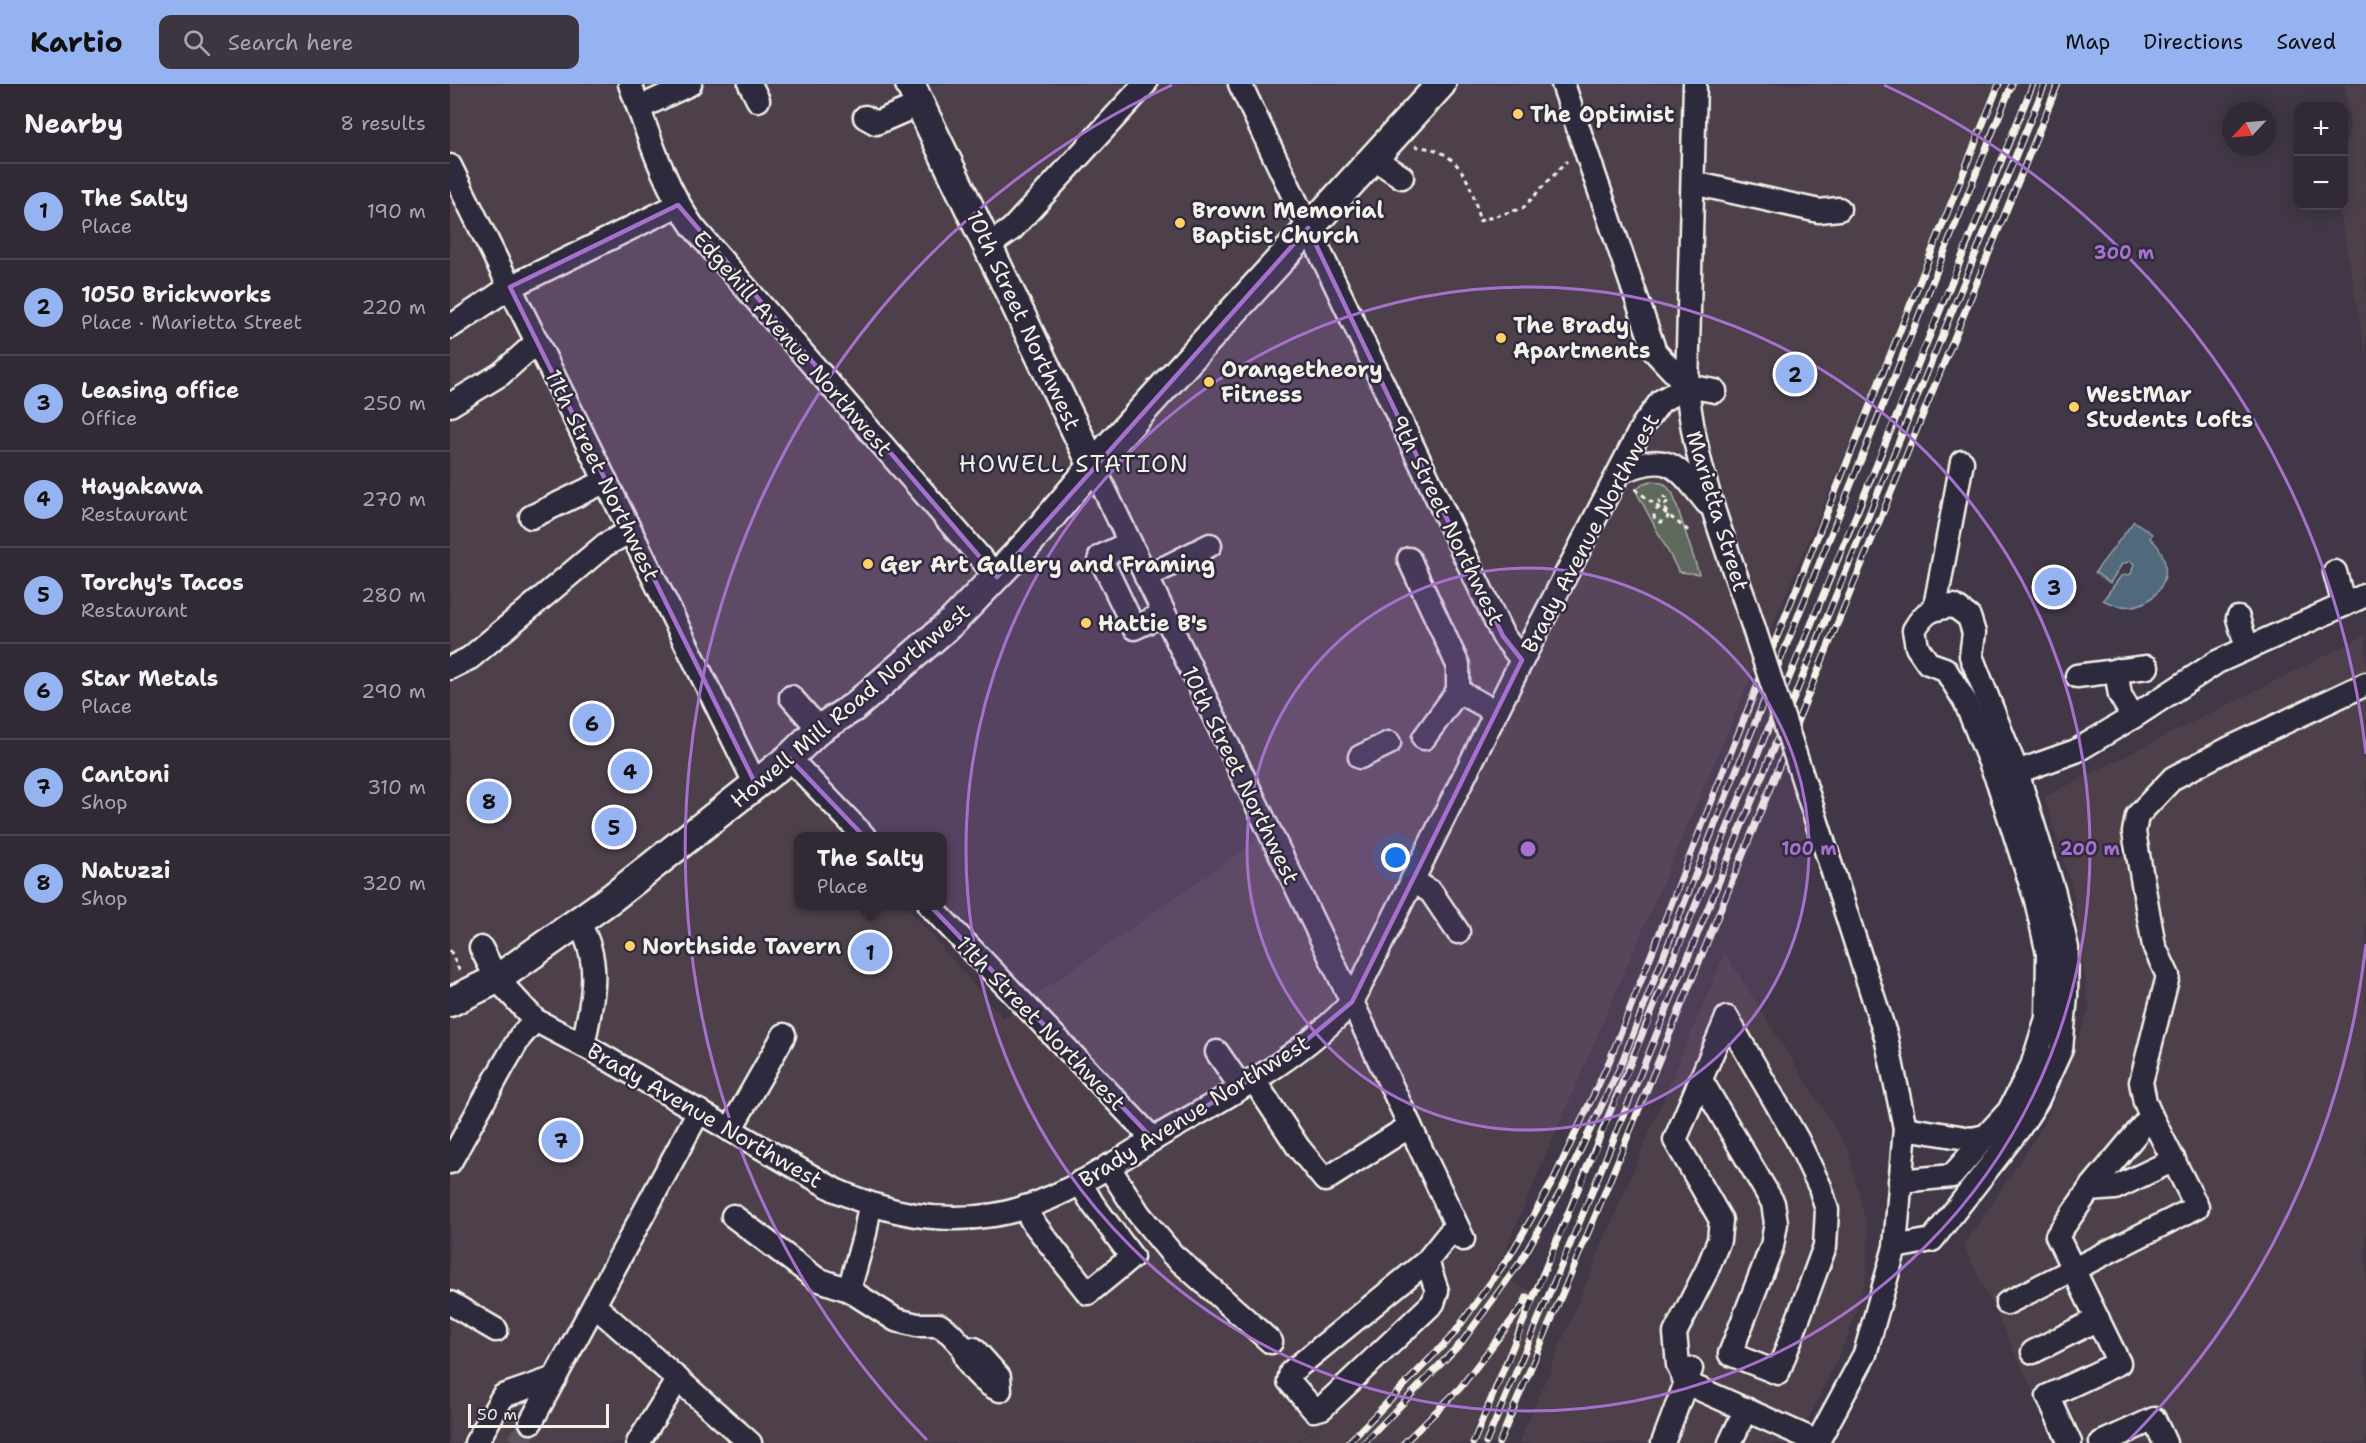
<!DOCTYPE html>
<html lang="en">
<head>
<meta charset="utf-8">
<style>
	body { margin:0; font-family:"Shantell Sans",sans-serif; background:#3d3540; color:#f1f3f6 }
	.controls { position:absolute; right:18px; top:18px; display:grid; overflow:hidden; border-radius:12px; box-shadow:0 3px 15px #0003 }
	.controls button { width:54px; height:54px; display:grid; place-items:center; padding:0; border:0; border-bottom:2px solid #4c454f; background:#312934; color:#f1f3f6; font:30px sans-serif }
	.compass { position:absolute; left:1772px; top:18px; width:54px; height:54px; border-radius:50%; background:#312934; box-shadow:0 3px 15px #0003; rotate:244deg }
	.scale { position:absolute; left:18px; bottom:15px; width:141px; box-sizing:border-box; padding-left:6px; border:3px solid #f4f1e8; border-top:0; font-size:16px; line-height:21px; white-space:nowrap; color:#f4f1e8; -webkit-text-stroke:4px #2f2a3d; paint-order:stroke }
	.you { position:absolute; left:946px; top:774px; width:21px; height:21px; margin:-15px; border:4px solid #fff; border-radius:50%; background:#1a73e8; box-shadow:0 0 0 9px #1a73e833 }
	.badge { display:grid; place-items:center; width:39px; height:39px; border-radius:50%; background:#95b2f1; color:#111; font-size:20px; font-weight:700 }
	.pin { position:absolute; translate:-50% -50%; border:3px solid #fff; box-shadow:0 2px 6px #0006 }
	.popup { position:absolute; left:344px; top:748px; width:153px; height:78px; box-sizing:border-box; display:grid; place-content:center; border-radius:12px; background:#312934; filter:drop-shadow(0 2px 4px #0005); font-size:20px; white-space:nowrap; color:#a8a6ac }
	.popup b { font-size:22px; color:#f1f3f6 }
	.popup::after { content:''; position:absolute; left:50%; top:100%; margin-left:-12px; border:12px solid transparent; border-top-color:#312934 }
	.list { margin:0; padding:0; list-style:none }
	h2 { display:flex; justify-content:space-between; align-items:center; height:78px; margin:0; padding:0 24px; font-size:26px }
	h2 small { font-size:20px; font-weight:400; color:#a8a6ac }
	.list li { display:grid; grid-template-columns:39px 1fr auto; gap:18px; align-items:center; box-sizing:border-box; height:96px; padding:0 24px; border-top:2px solid #4c454f }
	.list b { display:block; font-size:22px; white-space:nowrap }
	.list p { margin:0; font-size:20px; white-space:nowrap; color:#a8a6ac }
	.list em { font-size:20px; font-style:normal; color:#a8a6ac }
	.icon { flex:none; width:33px; height:33px; fill:none; stroke:currentColor; stroke-width:2; stroke-linecap:round; stroke-linejoin:round }
	.map { position:relative; flex:none; width:1916px; height:1359px; overflow:hidden }
	header { display:flex; align-items:center; gap:36px; box-sizing:border-box; height:84px; padding:0 30px; background:#95b2f1; color:#111 }
	header strong { font-size:28px }
	nav { display:flex; gap:33px; margin-inline-start:auto; font-size:21px }
	.search { width:420px; height:54px; background:#3d3540; display:flex; align-items:center; gap:15px; box-sizing:border-box; padding:0 21px; border-radius:12px; color:#a8a6ac; font-size:22px }
	main { display:flex }
	aside { flex:1; background:#312934 }
	.map>svg:first-child { display:block }
	.built { fill:#4e404c; fill-rule:evenodd }
	.green { fill:#5e685d; stroke:#a9aca2; stroke-width:1.5 }
	.water { fill:#51697c; stroke:#929fa7; stroke-width:1.5 }
	.lines { fill:none; stroke-linecap:round; stroke-linejoin:round }
	.minor-tunnel { stroke:#5c535e; stroke-width:22; stroke-dasharray:22 11; stroke-linecap:butt }
	.minor-casing { stroke:#f4f1e8; stroke-width:27 }
	.major-casing { stroke:#f4f1e8; stroke-width:33 }
	.path { stroke:#f4f1e8; stroke-width:3; stroke-dasharray:4.5 4.5; stroke-linecap:butt }
	.minor { stroke:#2f2a3d; stroke-width:22 }
	.major { stroke:#2f2a3d; stroke-width:28 }
	.rail-casing { stroke:#f4f1e8; stroke-width:7 }
	.rail { stroke:#2f2a3d; stroke-width:4.5; stroke-dasharray:14; stroke-linecap:butt }
	.minor-bridge-casing { stroke:#f4f1e8; stroke-width:27; stroke-linecap:butt }
	.minor-bridge { stroke:#2f2a3d; stroke-width:22 }
	.marked { fill:#a571cd; fill-opacity:0.2; stroke:#a571cd; stroke-width:4.5; stroke-linejoin:round }
	.ring { fill:none; stroke:#a571cd; stroke-width:3 }
	.poi-dot { fill:#ffd166; stroke:#2f2a3d; stroke-width:2 }
	.labels { text-anchor:middle; stroke-width:5; stroke-linejoin:round; paint-order:stroke }
	.poi-label { font-size:22px; font-weight:bold; fill:#f4f1e8; stroke:#2f2a3d; text-anchor:start }
	.street-label { font-size:22px; fill:#f4f1e8; stroke:#2f2a3d }
	.neighbourhood-label { font-size:24px; letter-spacing:1.5px; fill:#f4f1e8; stroke:#2f2a3d }
	.centre { fill:#a571cd; stroke:#2f2a3d; stroke-width:3 }
	.ring-label { font-size:18px; text-anchor:middle; font-weight:bold; fill:#a571cd; stroke:#2f2a3d; stroke-width:5; stroke-linejoin:round; paint-order:stroke }
</style>
</head>
<body>
<header>
<strong>Kartio</strong>
<div class="search"><svg class="icon" aria-label="search" viewBox="0 0 24 24"><circle cx="10" cy="10" r="6"/><path d="M15 15l6 6"/></svg>Search here</div>
<nav><a>Map</a><a>Directions</a><a>Saved</a></nav>
</header>
<main>
<aside>
<h2>Nearby<small>8 results</small></h2>
<ul class="list">
<li><span class="badge">1</span><div><b>The Salty</b><p>Place</p></div><em>190 m</em></li>
<li><span class="badge">2</span><div><b>1050 Brickworks</b><p>Place · Marietta Street</p></div><em>220 m</em></li>
<li><span class="badge">3</span><div><b>Leasing office</b><p>Office</p></div><em>250 m</em></li>
<li><span class="badge">4</span><div><b>Hayakawa</b><p>Restaurant</p></div><em>270 m</em></li>
<li><span class="badge">5</span><div><b>Torchy's Tacos</b><p>Restaurant</p></div><em>280 m</em></li>
<li><span class="badge">6</span><div><b>Star Metals</b><p>Place</p></div><em>290 m</em></li>
<li><span class="badge">7</span><div><b>Cantoni</b><p>Shop</p></div><em>310 m</em></li>
<li><span class="badge">8</span><div><b>Natuzzi</b><p>Shop</p></div><em>320 m</em></li>
</ul>
</aside>
<div class="map">
<svg width="1916" height="1359" viewBox="0 0 1916 1359">
	<rect width="100%" height="100%" fill="#413746"/>
	<filter id="ink" filterUnits="userSpaceOnUse"><feTurbulence type="fractalNoise" baseFrequency=".0167" numOctaves="2"/><feDisplacementMap in="SourceGraphic" scale="12" xChannelSelector="R" yChannelSelector="G"/><feConvolveMatrix kernelMatrix="1 2 1 2 8 2 1 2 1" color-interpolation-filters="sRGB"/></filter>
	<g filter="url(#ink)">
		<g class="built">
			<path d="M0,0h1552l-264,623 -235,548 -10,17 68,34 -60,137h-204l34,-26 -36,26h-845zM637,384l175,369 -259,181 -97,-112h-108v-70h49l-62,-73z"/>
			<path d="M1895,0h21v273l-27,-151h5v-52l6,-28z"/>
			<path d="M1916,551v808h-308l-94,-197 81,-123 44,-113 -15,-115 -30,-98z"/>
			<path d="M1275,869l123,196 20,83 -2,47 -18,57 -34,72 -20,35h-275z"/>
		</g>
		<path class="green" d="M1201,397l14,3 8,10 26,80 -20,-2 -43,-81 6,-7z"/>
		<path class="water" d="M1684,437l18,13 -2,4c38,33 0,87 -47,62l18,-24 10,-2 3,-10 -3,-3 -9,3 -12,19 -15,-11z"/>
		<g class="lines">
			<path class="minor-tunnel" d="M68,1359l13,-21"/>
			<g class="minor-casing">
				<g id="minor">
					<path d="M180,0c18,49 33,100 63,143l304,350"/>
					<path d="M300,0l8,16"/>
					<path d="M790,0l263,552 19,24"/>
					<path d="M1113,0l92,268 32,34"/>
					<path d="M1245,0l-8,302c7,76 33,146 59,218"/>
					<path d="M189,24l51,-24"/>
					<path d="M415,33l11,6 44,-19"/>
					<path d="M923,74l29,19"/>
					<path d="M0,82l306,619"/>
					<path d="M1243,99l126,28 20,-2"/>
					<path d="M538,162l24,-17 133,-145"/>
					<path d="M0,243l60,-40 168,-82"/>
					<path d="M1237,302l28,5"/>
					<path d="M0,321l51,-31 36,-32"/>
					<path d="M643,382l259,536 111,237"/>
					<path d="M1170,388c50,-21 56,-7 87,31"/>
					<path d="M81,433l75,-36"/>
					<path d="M679,459l-29,14 34,71 30,-14"/>
					<path d="M959,475l49,106v26"/>
					<path d="M1885,488l9,33"/>
					<path d="M696,493l64,-32"/>
					<path d="M1485,523l27,-145"/>
					<path d="M1788,534l9,30"/>
					<path d="M0,584l20,-10 135,-113 26,-14"/>
					<path d="M1666,586l4,25 13,22"/>
					<path d="M1627,592l70,-9"/>
					<path d="M341,613l28,32"/>
					<path d="M974,654l34,-47 38,21"/>
					<path d="M910,673l29,-14"/>
					<path d="M339,674l75,78"/>
					<path d="M1554,695l13,-7 59,-21 62,-37 79,-52 149,-67"/>
					<path d="M1355,701l81,252 19,91 -10,119 -30,107 -48,89"/>
					<path d="M962,796l19,12 27,40"/>
					<path d="M480,822l223,233"/>
					<path d="M128,839c25,37 14,80 5,122"/>
					<path d="M31,864l16,31 38,41 57,30 243,140c52,23 102,34 159,25 61,-10 116,-50 168,-81 65,-38 138,-75 190,-132l170,-342 121,-235 18,-24 26,-15"/>
					<path d="M1277,934l-52,122 46,80 -2,20 -12,30 -32,63 3,32 8,18 132,59"/>
					<path d="M767,968l24,35"/>
					<path d="M803,995l45,68 27,33 85,-54"/>
					<path d="M1251,996l72,123 3,20 -4,23 -42,108 48,19 47,-127 2,-36 -7,-23 -23,-48 -70,-121"/>
					<path d="M249,1027l-105,194 156,138"/>
					<path d="M280,1046l54,-95"/>
					<path d="M0,1078l53,-96 17,-29 15,-17"/>
					<path d="M658,1082l31,48 33,40 99,88"/>
					<path d="M1450,1097l52,-5 34,-40"/>
					<path d="M1639,1106l26,-2 59,-28"/>
					<path d="M420,1121l-5,28 -16,57 47,30 21,5h22l11,8 14,15 10,1 25,28 1,13c-15,-5 -36,-26 -36,-42"/>
					<path d="M575,1123l7,14 56,72 44,-36 -40,-54 -12,-21"/>
					<path d="M283,1132l84,63 32,11"/>
					<path d="M1445,1163l37,-7 86,-110 19,-29 24,-52 5,-53 1,-48 -13,-55 -37,-121 -46,-116 3,-23 -5,-16 -15,-11c-22,2 -29,5 -40,24l3,17 11,16 17,6 20,32 33,81 38,118 12,54 -1,64 -15,48 -23,45 -23,25 -14,3 -67,-11"/>
					<path d="M977,1177l10,30 -4,12 -111,105 -8,2 -25,-29 2,-9 136,-111 29,-36"/>
					<path d="M0,1219l46,27"/>
					<path d="M1557,1219l190,-96 -46,-91"/>
					<path d="M1583,1268l65,-33"/>
					<path d="M81,1338l63,-117"/>
					<path d="M26,1359l27,-47 52,-18"/>
					<path d="M188,1359l40,-64"/>
					<path d="M1213,1359l28,-74"/>
					<path d="M1280,1359l16,-34"/>
					<path d="M1620,1359l-22,-47 71,-33 -62,-127 32,-46 62,-74 -6,-14 -4,-20 27,-106 -14,-30 -20,-114 3,-16 36,-38 57,-30 136,-64"/>
					<path d="M1651,1359l53,-24 11,24"/>
				</g>
			</g>
			<g class="major-casing">
				<g id="major">
					<path d="M460,0l183,382"/>
					<path d="M0,918l47,-23 116,-82 176,-139 30,-29 35,-22 99,-86 77,-80 80,-95 331,-362"/>
				</g>
			</g>
			<g class="path">
				<path d="M965,62c7,2 16,2 23,5 27,12 37,43 41,70l44,-13 44,-47"/>
				<path d="M1185,405l55,43"/>
				<circle cx="1213" cy="417" r="4"/>
				<circle cx="1211" cy="431" r="7"/>
				<path d="M0,866l10,22"/>
			</g>
			<use href="#minor" class="minor"/>
			<use href="#major" class="major"/>
			<g class="rail-casing">
				<g id="rail">
					<path d="M898,1359l105,-108 58,-81 42,-73 56,-119 127,-323 263,-655"/>
					<path d="M914,1359l98,-101 59,-81 42,-74 57,-120 127,-324 265,-659"/>
					<path d="M954,1359l56,-55 62,-81 5,-10"/>
					<path d="M1023,1359c190,-452 372,-906 560,-1359"/>
					<path d="M1036,1359l99,-234 460,-1125"/>
					<path d="M1049,1359l97,-229 462,-1130"/>
				</g>
			</g>
			<use href="#rail" class="rail"/>
			<g class="minor-bridge-casing">
				<path id="minor-bridge" d="M1296,520l59,181"/>
			</g>
			<use href="#minor-bridge" class="minor-bridge"/>
		</g>
	</g>
	<path class="marked" d="M228,121l319,372 311,-349 195,408 19,24 -170,342 -67,56 -132,81 -364,-381 -33,27 -246,-498z"/>
	<circle cx="1078" cy="765" r="281" fill="#a571cd" fill-opacity=".12"/>
	<g class="ring">
		<circle cx="1078" cy="765" r="281"/>
		<circle cx="1078" cy="765" r="562"/>
		<path d="M1916 860A843 843 0 0 1 1679 1356M477 1356A843 843 0 0 1 722 1M1434 1A843 843 0 0 1 1916 670"/>
	</g>
	<g class="poi-dot">
		<circle cx="1068" cy="30" r="6"/>
		<circle cx="730" cy="139" r="6"/>
		<circle cx="1051" cy="254" r="6"/>
		<circle cx="759" cy="298" r="6"/>
		<circle cx="1624" cy="323" r="6"/>
		<circle cx="418" cy="480" r="6"/>
		<circle cx="636" cy="539" r="6"/>
		<circle cx="180" cy="862" r="6"/>
	</g>
	<g class="labels">
		<g class="poi-label">
			<text x="1080" y="38">The Optimist</text>
			<text x="742" y="134">Brown Memorial<tspan x="742" dy="25">Baptist Church</tspan></text>
			<text x="1063" y="249">The Brady<tspan x="1063" dy="25">Apartments</tspan></text>
			<text x="771" y="293">Orangetheory<tspan x="771" dy="25">Fitness</tspan></text>
			<text x="1636" y="318">WestMar<tspan x="1636" dy="25">Students Lofts</tspan></text>
			<text x="430" y="488">Ger Art Gallery and Framing</text>
			<text x="648" y="547">Hattie B's</text>
			<text x="192" y="870">Northside Tavern</text>
		</g>
		<g class="street-label">
			<text transform="translate(574 236) rotate(65)" y="8">10th Street Northwest</text>
			<text transform="translate(343 259) rotate(49)" y="8">Edgehill Avenue Northwest</text>
			<text transform="translate(153 391) rotate(64)" y="8">11th Street Northwest</text>
			<text transform="translate(1268 427) rotate(73)" y="8">Marietta Street</text>
			<text transform="translate(998 436) rotate(64)" y="8">9th Street Northwest</text>
			<text transform="translate(1140 449) rotate(-62)" y="8">Brady Avenue Northwest</text>
			<text transform="translate(400 621) rotate(-40)" y="8">Howell Mill Road Northwest</text>
			<text transform="translate(791 691) rotate(64)" y="8">10th Street Northwest</text>
			<text transform="translate(591 939) rotate(46)" y="8">11th Street Northwest</text>
			<text transform="translate(744 1027) rotate(-32)" y="8">Brady Avenue Northwest</text>
			<text transform="translate(255 1031) rotate(30)" y="8">Brady Avenue Northwest</text>
		</g>
		<g class="neighbourhood-label">
			<text x="624" y="388">HOWELL STATION</text>
		</g>
	</g>
	<circle cx="1078" cy="765" r="9" class="centre"/>
	<g class="ring-label">
		<text x="1674" y="175">300 m</text>
		<text x="1359" y="771">100 m</text>
		<text x="1640" y="771">200 m</text>
	</g>
</svg>
<div class="controls">
<button>+</button>
<button>−</button>
</div>
<svg class="compass" viewBox="-18 -18 36 36"><path d="M0-13l5 13h-10z" fill="#e53935"/><path d="M0 13l5-13h-10z" fill="#a8a6ac"/></svg>
<div class="scale">50 m</div>
<div class="you"></div>
<div class="pin badge" style="left:420px;top:868px">1</div>
<div class="popup"><b>The Salty</b>Place</div>
<div class="pin badge" style="left:1345px;top:290px">2</div>
<div class="pin badge" style="left:1604px;top:503px">3</div>
<div class="pin badge" style="left:180px;top:687px">4</div>
<div class="pin badge" style="left:164px;top:743px">5</div>
<div class="pin badge" style="left:142px;top:639px">6</div>
<div class="pin badge" style="left:111px;top:1056px">7</div>
<div class="pin badge" style="left:39px;top:717px">8</div>
</div>
</main>
</body>
</html>
